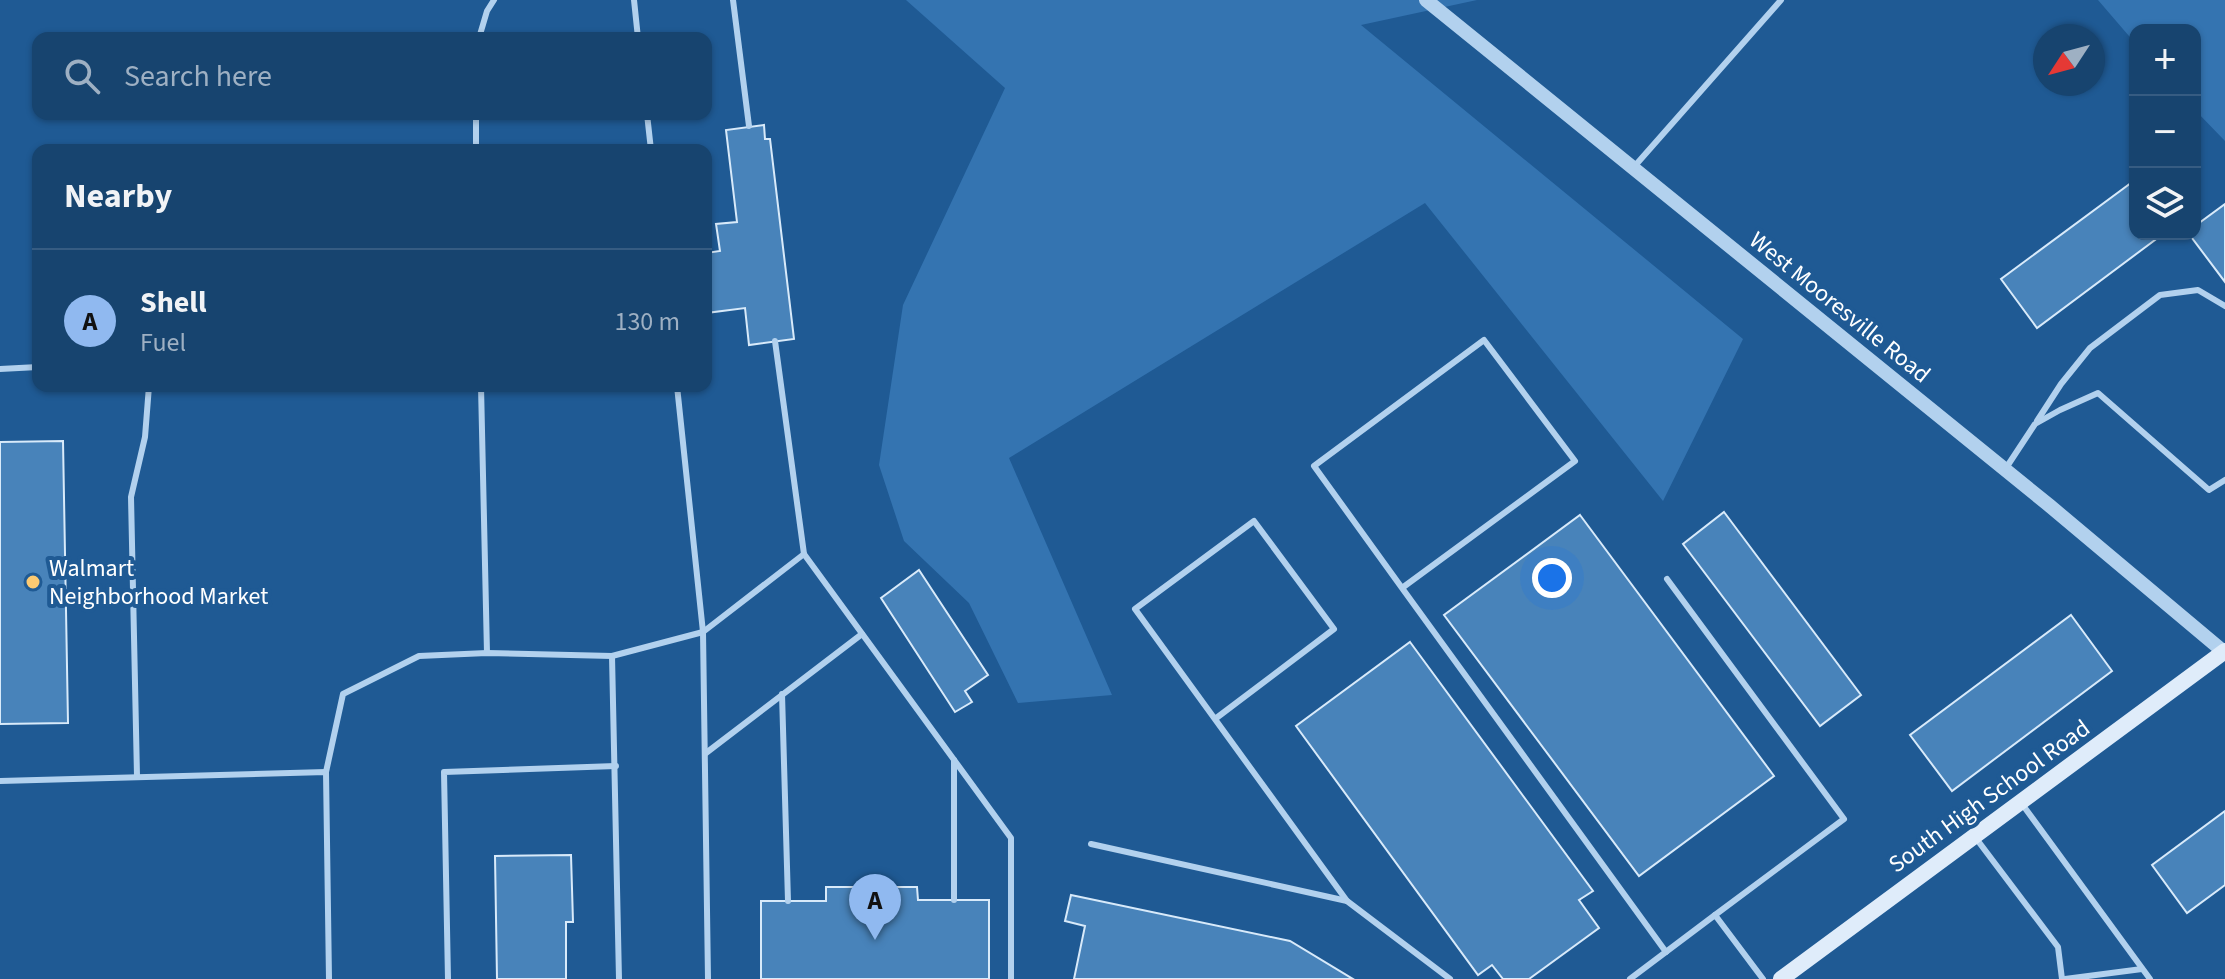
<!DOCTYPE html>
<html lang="en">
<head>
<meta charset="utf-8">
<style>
	body { margin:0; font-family:"Source Sans 3",sans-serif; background:#244e77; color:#f1f3f6 }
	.controls { position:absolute; right:24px; top:24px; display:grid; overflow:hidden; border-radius:16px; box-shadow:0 2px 6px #0004 }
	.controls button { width:72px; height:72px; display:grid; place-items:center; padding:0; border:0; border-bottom:2px solid #365c82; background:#17446f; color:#f1f3f6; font:40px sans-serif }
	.compass { position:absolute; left:2033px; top:24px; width:72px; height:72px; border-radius:50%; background:#17446f; box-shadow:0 2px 6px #0004; rotate:234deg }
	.you { position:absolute; left:1552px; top:578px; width:28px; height:28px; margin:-20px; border:6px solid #fff; border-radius:50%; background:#1a73e8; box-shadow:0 0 0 12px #1a73e833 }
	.badge { display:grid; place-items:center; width:52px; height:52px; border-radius:50%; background:#90b9f0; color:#111; font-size:26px; font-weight:700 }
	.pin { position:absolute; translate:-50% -66px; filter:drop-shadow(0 2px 4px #0008) }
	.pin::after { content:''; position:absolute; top:42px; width:28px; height:24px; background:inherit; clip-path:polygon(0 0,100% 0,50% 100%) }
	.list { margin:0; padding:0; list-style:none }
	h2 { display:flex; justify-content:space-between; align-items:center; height:104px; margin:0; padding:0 32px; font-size:34px }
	h2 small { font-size:26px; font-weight:400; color:#9eb0c3 }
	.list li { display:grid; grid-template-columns:52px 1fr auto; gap:24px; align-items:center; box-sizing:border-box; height:144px; padding:0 32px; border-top:2px solid #365c82 }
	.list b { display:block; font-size:30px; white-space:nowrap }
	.list p { margin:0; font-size:26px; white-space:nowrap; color:#9eb0c3 }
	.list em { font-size:26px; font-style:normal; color:#9eb0c3 }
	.icon { flex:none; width:44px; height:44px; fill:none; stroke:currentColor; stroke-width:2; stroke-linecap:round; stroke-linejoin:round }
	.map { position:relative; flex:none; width:2225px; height:979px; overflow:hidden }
	.search { position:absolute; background:#17446f; box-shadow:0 2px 6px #0004; left:32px; top:32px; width:680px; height:88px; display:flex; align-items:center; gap:20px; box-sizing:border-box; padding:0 28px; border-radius:16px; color:#9eb0c3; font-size:30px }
	.panel { position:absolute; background:#17446f; box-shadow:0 2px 6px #0004; left:32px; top:144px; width:680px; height:248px; border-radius:16px }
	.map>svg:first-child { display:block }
	.green { fill:#3474b1 }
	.building { fill:#4883ba; stroke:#d8eafa; stroke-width:2 }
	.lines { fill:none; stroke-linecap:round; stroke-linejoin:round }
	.service { stroke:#b2d1ee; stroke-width:6 }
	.tertiary { stroke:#b2d1ee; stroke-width:14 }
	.secondary { stroke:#dfecfa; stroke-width:16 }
	.poi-dot { fill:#fcca72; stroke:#1f5a94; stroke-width:3 }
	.labels { text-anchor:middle; stroke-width:8; stroke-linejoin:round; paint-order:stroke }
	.street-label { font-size:24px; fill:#fff; stroke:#1f5a94 }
	.poi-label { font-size:24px; fill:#fff; stroke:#1f5a94; text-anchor:start }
</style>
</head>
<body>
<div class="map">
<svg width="2225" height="979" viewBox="0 0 2225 979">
	<rect width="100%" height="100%" fill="#1f5a94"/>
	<g class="green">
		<path d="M906,0h571l-116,25 382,314 -80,162 -238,-298 -416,255 103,237 -94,8 -49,-100 -65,-62 -25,-76 24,-160 102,-217z"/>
		<path d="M2098,0h127v141l-30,-31v-80h-60v13z"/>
	</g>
	<g class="building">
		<path d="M764,125l1,14h5l24,200 -45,6 -4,-37 -39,5v-60l14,-2 -4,-27 21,-2 -11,-92z"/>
		<path d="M2135,180v54h28l-126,94 -36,-49z"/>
		<path d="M2225,204v78l-36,-48h6v-8z"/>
		<path d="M63,441l5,282 -68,1v-282z"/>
		<path d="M1724,512l137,183 -41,31 -137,-182z"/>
		<path d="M1580,515l194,261 -135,100 -195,-261z"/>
		<path d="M919,570l69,105 -23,16 7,11 -17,10 -74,-114z"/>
		<path d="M2071,615l41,56 -160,120 -42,-56z"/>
		<path d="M1410,642l183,249 -14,9 20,28 -70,51h-26l-11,-14 -14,10 -182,-249z"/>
		<path d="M2225,811v74l-38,28 -35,-48z"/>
		<path d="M571,855l2,67h-7v57h-69l-2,-123z"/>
		<path d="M826,887h91l1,13h71v79h-228v-78h65z"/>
		<path d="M1071,895l219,46 63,38h-279l11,-53 -20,-5z"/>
	</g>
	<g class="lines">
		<g class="service">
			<path d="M634,0l4,38"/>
			<path d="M733,0l16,126"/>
			<path d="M479,38l8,-27 7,-11"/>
			<path d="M476,114v36"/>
			<path d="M647,114l4,36"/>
			<path d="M1633,168l148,-168"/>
			<path d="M775,341l29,213"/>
			<path d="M0,369l38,-2"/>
			<path d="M481,386l6,267"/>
			<path d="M677,386l26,246 5,347"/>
			<path d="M2037,421l24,-37 29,-36 70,-53 38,-5 27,16"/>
			<path d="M2006,468l29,-44 25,-14 38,-17 111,97 16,-10"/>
			<path d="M1667,579l177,240 -129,96"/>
			<path d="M1402,588l-88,-122 170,-126 91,121 -173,127 264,364"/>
			<path d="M612,656l7,323"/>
			<path d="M782,694l6,207"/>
			<path d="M1215,719l119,-90 -80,-108 -119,88 212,292 103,78"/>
			<path d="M706,753l156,-119"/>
			<path d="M954,760v140"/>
			<path d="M326,772l17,-78 76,-38 68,-3 125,3 91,-24 101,-78 207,284v141"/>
			<path d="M137,776l-6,-279 14,-60 4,-51"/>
			<path d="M0,781l326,-9 3,207"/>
			<path d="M2022,804l128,175"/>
			<path d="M1975,837l83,110 4,32"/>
			<path d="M1091,844l256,57"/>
			<path d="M448,979l-4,-207 172,-6"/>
			<path d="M1630,979l85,-64 48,64"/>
			<path d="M2065,979l77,-10"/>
		</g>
		<path class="tertiary" d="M1426,0l624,506 175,147"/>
		<path class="secondary" d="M1781,979l444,-328"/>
	</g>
	<circle class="poi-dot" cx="33" cy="582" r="8"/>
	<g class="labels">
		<g class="street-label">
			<text transform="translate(1840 307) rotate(39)" y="8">West Mooresville Road</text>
			<text transform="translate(1989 796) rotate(-36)" y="8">South High School Road</text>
		</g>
		<g class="poi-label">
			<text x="49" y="576">Walmart<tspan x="49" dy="28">Neighborhood Market</tspan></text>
		</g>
	</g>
</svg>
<div class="controls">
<button>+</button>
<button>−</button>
<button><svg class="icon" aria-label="layers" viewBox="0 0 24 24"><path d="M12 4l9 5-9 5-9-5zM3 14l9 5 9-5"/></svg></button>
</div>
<svg class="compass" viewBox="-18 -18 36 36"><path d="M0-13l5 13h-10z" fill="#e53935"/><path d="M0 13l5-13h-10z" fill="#9eb0c3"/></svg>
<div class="you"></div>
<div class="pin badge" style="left:875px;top:940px">A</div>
<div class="search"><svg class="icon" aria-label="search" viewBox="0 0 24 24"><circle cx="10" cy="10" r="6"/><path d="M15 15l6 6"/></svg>Search here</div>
<section class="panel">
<h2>Nearby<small></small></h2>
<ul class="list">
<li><span class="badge">A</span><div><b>Shell</b><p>Fuel</p></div><em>130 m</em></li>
</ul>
</section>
</div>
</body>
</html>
